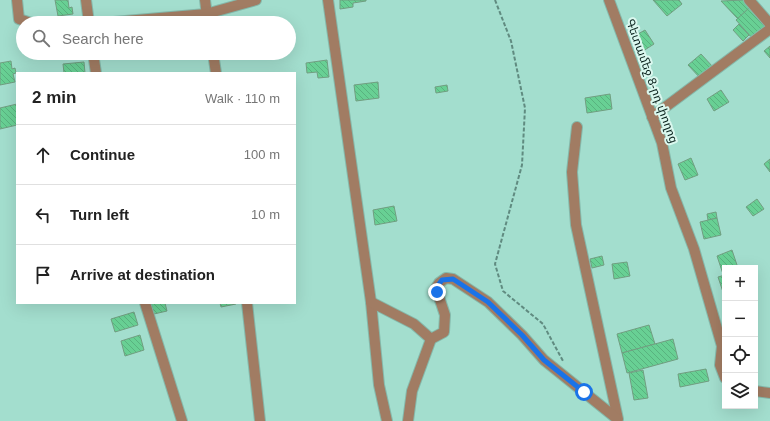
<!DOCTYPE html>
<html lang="en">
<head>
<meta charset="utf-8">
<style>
	body { margin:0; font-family:Helvetica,"Noto Sans Armenian",sans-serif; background:#f6f6f6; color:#222 }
	.controls { position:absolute; right:12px; bottom:12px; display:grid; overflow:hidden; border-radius:0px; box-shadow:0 4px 16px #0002 }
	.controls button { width:36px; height:36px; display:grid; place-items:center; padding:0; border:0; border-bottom:1px solid #e0e0e0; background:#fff; color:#222; font:20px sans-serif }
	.stop { position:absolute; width:12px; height:12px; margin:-9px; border:3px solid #1a73e8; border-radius:50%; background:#fff }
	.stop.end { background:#1a73e8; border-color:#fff; box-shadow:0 1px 4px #0008 }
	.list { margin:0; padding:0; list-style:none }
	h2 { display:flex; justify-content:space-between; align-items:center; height:52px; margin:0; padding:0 16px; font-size:17px }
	h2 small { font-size:13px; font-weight:400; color:#767676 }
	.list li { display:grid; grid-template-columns:26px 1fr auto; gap:12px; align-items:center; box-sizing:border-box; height:60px; padding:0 16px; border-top:1px solid #e0e0e0 }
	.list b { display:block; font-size:15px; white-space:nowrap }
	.list em { font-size:13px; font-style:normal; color:#767676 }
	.icon { flex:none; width:22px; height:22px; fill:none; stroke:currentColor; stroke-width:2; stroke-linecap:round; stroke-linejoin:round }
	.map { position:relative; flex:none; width:770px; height:421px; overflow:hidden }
	.search { position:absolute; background:#fff; box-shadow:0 4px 16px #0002; left:16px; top:16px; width:280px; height:44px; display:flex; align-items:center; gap:10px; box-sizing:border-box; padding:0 14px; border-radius:22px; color:#767676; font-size:15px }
	.panel { position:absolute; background:#fff; box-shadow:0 4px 16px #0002; left:16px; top:72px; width:280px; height:232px; border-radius:0px }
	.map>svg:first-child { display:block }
	.building { fill:url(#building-back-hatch); stroke:#719e81 }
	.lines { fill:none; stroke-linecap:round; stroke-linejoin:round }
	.minor-casing { stroke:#85b9ab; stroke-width:12 }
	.path { stroke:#608b80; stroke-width:2; stroke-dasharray:4 2; stroke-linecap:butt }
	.minor { stroke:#a17c63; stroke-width:10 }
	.route { stroke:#1a73e8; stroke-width:5 }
	.labels { text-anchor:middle; stroke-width:4; stroke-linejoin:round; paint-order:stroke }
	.street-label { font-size:12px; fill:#0b231e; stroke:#dbf8ef }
</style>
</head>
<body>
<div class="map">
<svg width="770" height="421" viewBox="0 0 770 421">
	<defs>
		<pattern id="building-back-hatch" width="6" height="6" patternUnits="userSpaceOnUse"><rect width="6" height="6" fill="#68d094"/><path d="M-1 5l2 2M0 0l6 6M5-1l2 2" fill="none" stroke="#59b27f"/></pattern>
	</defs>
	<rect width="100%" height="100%" fill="#a3dece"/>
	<g class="building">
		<path d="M55,0h13l1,8 3,-1 1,7 -15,2z"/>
		<path d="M340,0h26v1l-13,2v4l-13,2z"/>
		<path d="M653,0h26l3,4 -15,12z"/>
		<path d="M744,0l6,7 -12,12 -17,-18z"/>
		<path d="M750,7l16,18 -14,13 -16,-18z"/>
		<path d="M739,24l10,11 -6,6 -10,-11z"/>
		<path d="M645,30l9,14 -14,9 -9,-15z"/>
		<path d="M770,46v12l-6,-7z"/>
		<path d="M701,54l12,13 -12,12 -13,-14z"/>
		<path d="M327,60l2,17 -11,1 -1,-6 -10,1 -1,-10z"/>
		<path d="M11,61l1,8 3,-1 1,5 -3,1 2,8 -15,3v-22z"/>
		<path d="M84,62l1,11h-21l-1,-9z"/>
		<path d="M378,82l1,16 -23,3 -2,-16z"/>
		<path d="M447,85l1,6 -12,2 -1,-6z"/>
		<path d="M721,90l8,12 -15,9 -7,-12z"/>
		<path d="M610,94l2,15 -25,4 -2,-15z"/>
		<path d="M17,104v21l-17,4v-21z"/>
		<path d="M691,158l7,17 -13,5 -7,-16z"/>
		<path d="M770,159v13l-6,-8z"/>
		<path d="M757,199l7,10 -11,7 -7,-9z"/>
		<path d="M394,206l3,15 -22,4 -2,-15z"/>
		<path d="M716,212l1,6 -9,2 -1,-6z"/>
		<path d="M717,218l4,17 -17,4 -4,-17z"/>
		<path d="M732,250l6,18h-13v6h-2l-6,-18z"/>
		<path d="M602,256l2,9 -12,3 -2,-9z"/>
		<path d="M627,262l3,14 -16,3 -2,-15z"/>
		<path d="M725,275v20h-1l-6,-18z"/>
		<path d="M151,303h14l2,8 -13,3z"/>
		<path d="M220,303h16v1l-15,3z"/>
		<path d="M134,312l4,13 -23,7 -4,-13z"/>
		<path d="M649,325l6,19 -33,9 -5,-19z"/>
		<path d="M140,335l4,15 -19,6 -4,-15z"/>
		<path d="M673,339l5,20 -51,14 -5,-20z"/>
		<path d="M706,369l3,12 -29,6 -2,-13z"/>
		<path d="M643,370l5,28 -14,2 -5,-27z"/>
	</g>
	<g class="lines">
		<g class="minor-casing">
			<g id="minor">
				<path d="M17,0l2,19 12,4"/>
				<path d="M86,0l3,23"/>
				<path d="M205,0l3,23"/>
				<path d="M328,0l43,302 8,83 8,36"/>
				<path d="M609,0l53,143 9,45 23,61 28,97 -2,19 5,13"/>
				<path d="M749,0l21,24"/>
				<path d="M102,23l104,-9 50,-14"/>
				<path d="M93,53l3,20"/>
				<path d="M213,53l3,20"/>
				<path d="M652,117l118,-88"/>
				<path d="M577,127l-5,45 4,53 42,194"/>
				<path d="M371,302l43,22 17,15"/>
				<path d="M145,303l37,118"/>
				<path d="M247,303l13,118"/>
				<path d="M755,391l15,2"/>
				<path d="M408,421l4,-30 19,-52 13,-7 1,-17 -9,-27 3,-5 7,-5 7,1 35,23 34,33 22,25 72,58"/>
			</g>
		</g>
		<path class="path" d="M495,0l16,41 14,67 -3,57 -27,99 8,27 40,33 20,37"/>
		<use href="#minor" class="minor"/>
	</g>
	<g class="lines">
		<path class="route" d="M437,292l-1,-4 6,-8 11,-1 35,23 34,33 22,25 40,32"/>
	</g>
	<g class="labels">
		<g class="street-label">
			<text transform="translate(652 81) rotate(70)" y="4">Գետամեջ 8-րդ փողոց</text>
		</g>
	</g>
</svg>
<div class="controls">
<button>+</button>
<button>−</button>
<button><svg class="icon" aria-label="locate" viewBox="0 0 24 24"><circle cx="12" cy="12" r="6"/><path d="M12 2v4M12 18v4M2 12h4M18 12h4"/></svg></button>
<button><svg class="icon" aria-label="layers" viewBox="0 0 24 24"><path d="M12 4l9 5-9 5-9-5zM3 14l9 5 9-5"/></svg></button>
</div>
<div class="stop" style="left:584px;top:392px"></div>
<div class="stop end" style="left:437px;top:292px"></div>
<div class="search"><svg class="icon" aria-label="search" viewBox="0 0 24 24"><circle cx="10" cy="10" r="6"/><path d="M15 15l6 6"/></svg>Search here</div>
<section class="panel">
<h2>2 min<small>Walk · 110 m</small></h2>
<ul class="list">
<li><svg class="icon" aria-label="ahead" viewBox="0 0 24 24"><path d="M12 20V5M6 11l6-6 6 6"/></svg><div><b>Continue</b></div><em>100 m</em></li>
<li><svg class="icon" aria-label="left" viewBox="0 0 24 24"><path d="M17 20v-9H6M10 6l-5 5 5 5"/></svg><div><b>Turn left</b></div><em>10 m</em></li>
<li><svg class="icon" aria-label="arrive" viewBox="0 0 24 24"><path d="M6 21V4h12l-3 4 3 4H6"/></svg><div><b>Arrive at destination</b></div></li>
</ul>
</section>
</div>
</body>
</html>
